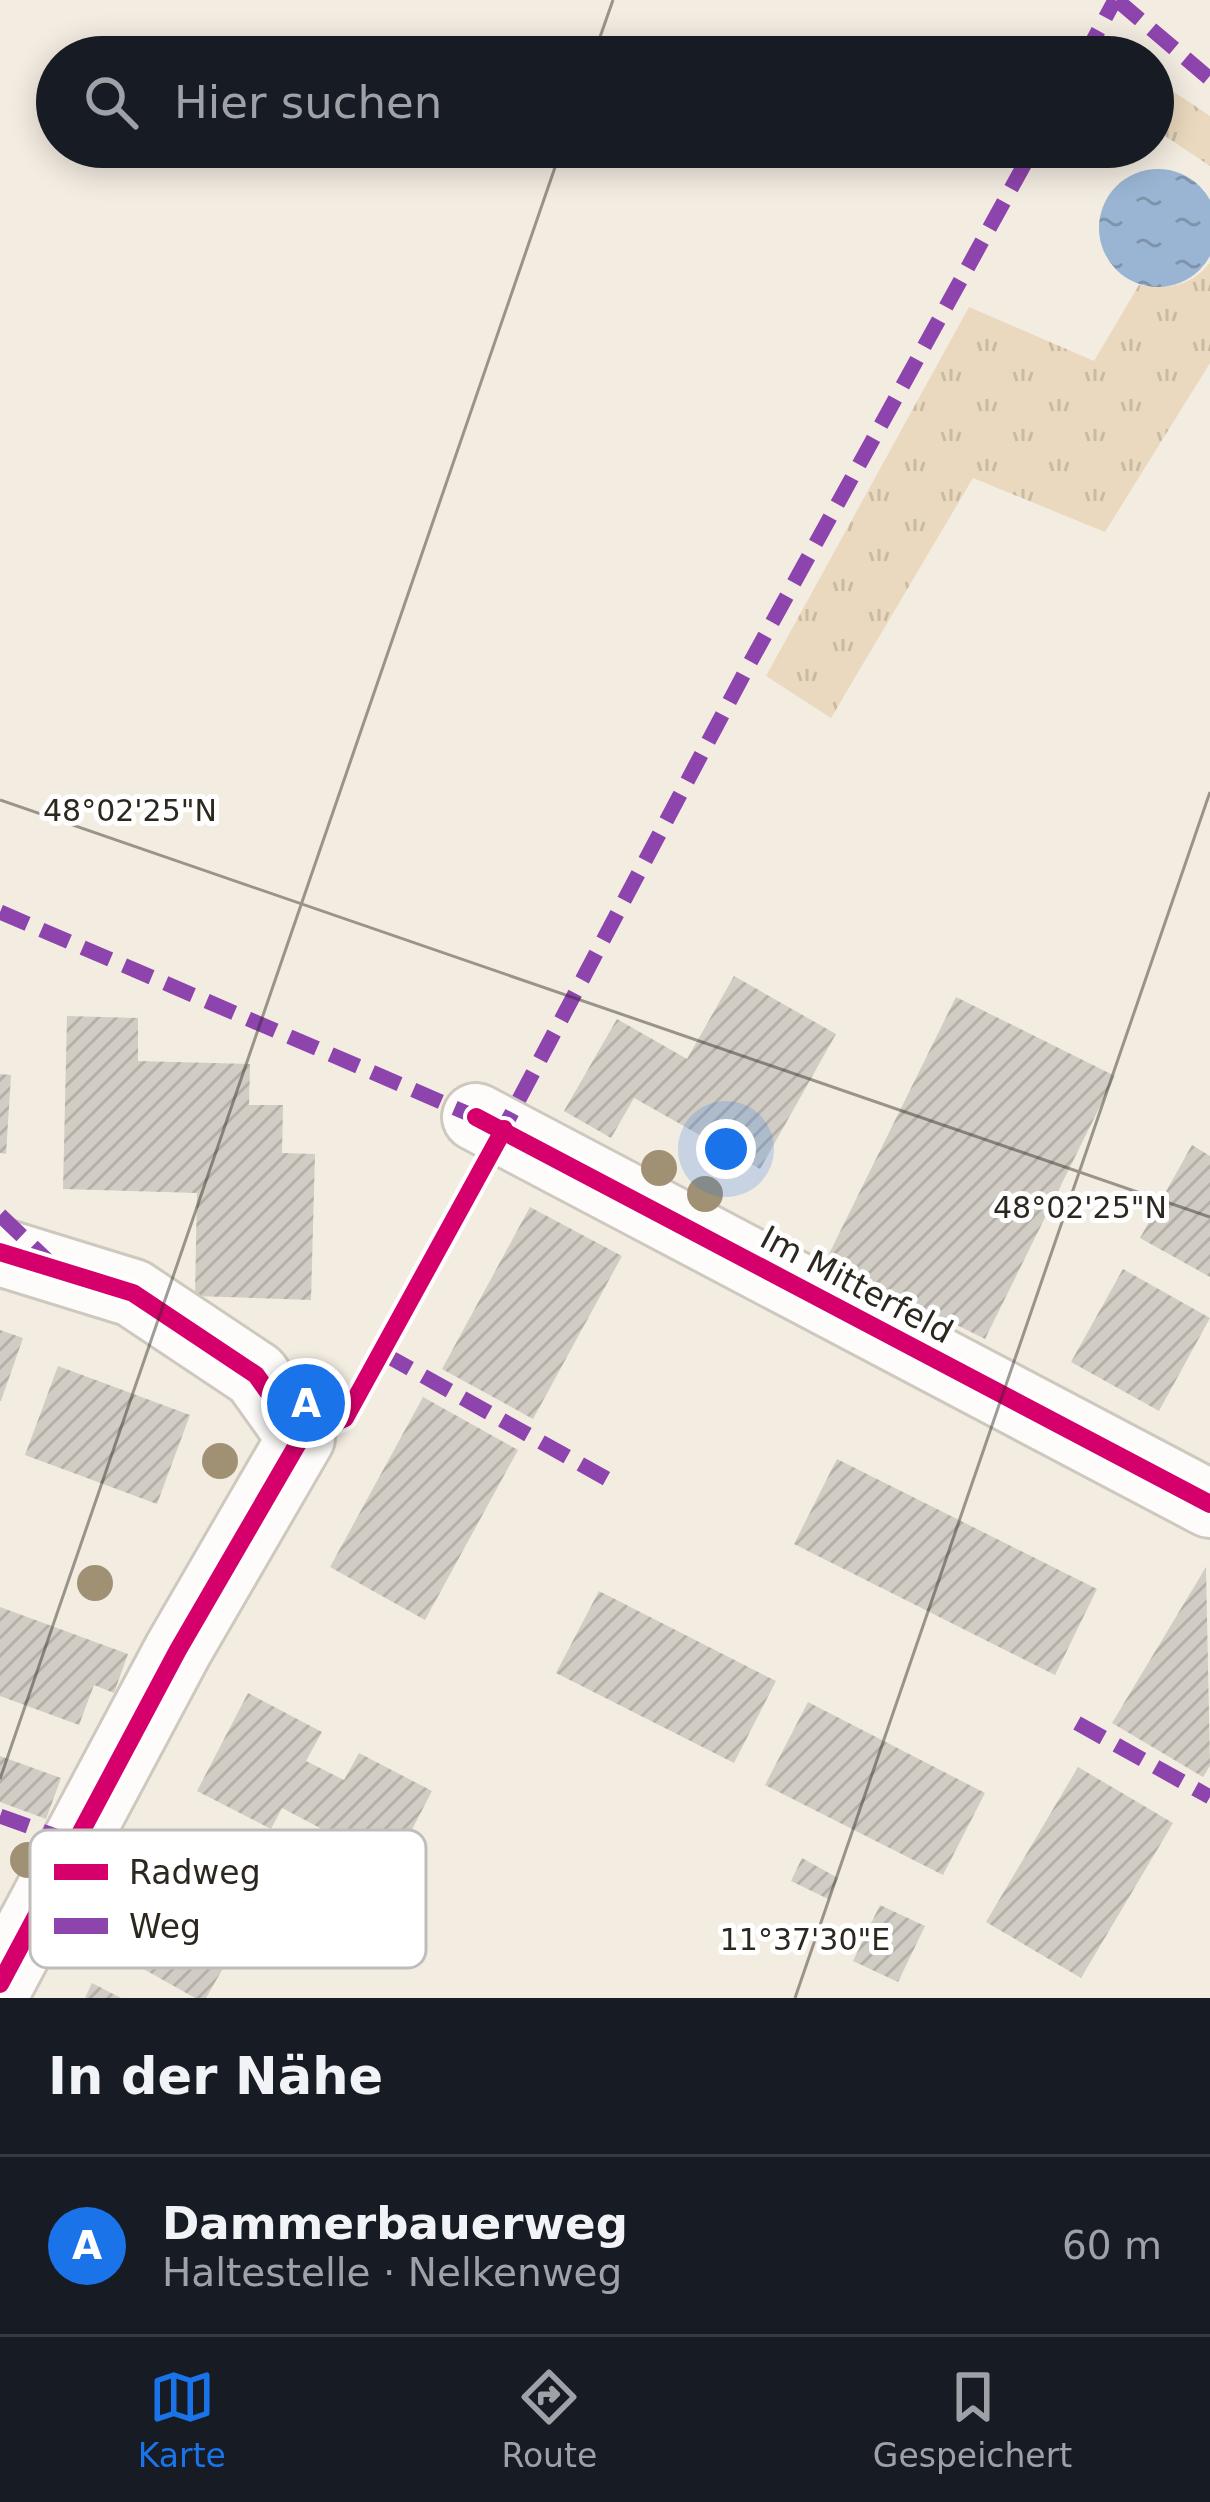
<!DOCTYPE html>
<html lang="de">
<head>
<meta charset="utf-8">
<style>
	body { margin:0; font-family:"DejaVu Sans",sans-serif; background:#242831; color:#f1f3f6 }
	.you { position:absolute; left:726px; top:1149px; width:42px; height:42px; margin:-30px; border:9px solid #fff; border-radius:50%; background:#1a73e8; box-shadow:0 0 0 18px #1a73e833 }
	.badge { display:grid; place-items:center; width:78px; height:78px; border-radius:50%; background:#1a73e8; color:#fff; font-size:39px; font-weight:700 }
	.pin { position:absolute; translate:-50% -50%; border:6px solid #fff; box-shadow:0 3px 12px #0006 }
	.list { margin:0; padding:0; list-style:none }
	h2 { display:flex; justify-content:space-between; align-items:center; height:156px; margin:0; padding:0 48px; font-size:51px }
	h2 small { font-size:39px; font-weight:400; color:#9ea1a6 }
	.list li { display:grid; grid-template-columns:78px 1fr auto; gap:36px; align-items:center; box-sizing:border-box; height:180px; padding:0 48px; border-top:3px solid #363941 }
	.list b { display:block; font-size:45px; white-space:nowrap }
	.list p { margin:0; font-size:39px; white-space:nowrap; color:#9ea1a6 }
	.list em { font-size:39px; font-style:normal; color:#9ea1a6 }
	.icon { flex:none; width:66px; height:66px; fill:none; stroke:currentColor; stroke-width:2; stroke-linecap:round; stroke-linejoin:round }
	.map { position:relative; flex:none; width:1210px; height:1998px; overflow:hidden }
	.search { position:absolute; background:#171b24; box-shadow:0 6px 30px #0003; left:36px; right:36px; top:36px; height:132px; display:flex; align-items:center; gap:30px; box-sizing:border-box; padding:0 42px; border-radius:66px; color:#9ea1a6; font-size:45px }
	.sheet { height:336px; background:#171b24 }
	nav { display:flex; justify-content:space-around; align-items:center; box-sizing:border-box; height:168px; border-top:3px solid #363941; background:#171b24; font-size:33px; color:#9ea1a6 }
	nav a { display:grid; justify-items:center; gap:6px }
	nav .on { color:#1a73e8 }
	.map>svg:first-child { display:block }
	.grass { fill:url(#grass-tufts) }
	.water { fill:url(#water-ripples) }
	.building { fill:url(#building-hatch) }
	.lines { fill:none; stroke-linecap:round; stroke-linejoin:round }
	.minor-casing { stroke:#cec8bf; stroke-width:72 }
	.minor { stroke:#fdfcfa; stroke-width:66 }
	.quiet { stroke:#8e44ad; stroke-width:15; stroke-dasharray:30 15; stroke-linecap:butt }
	.cycleway-casing { stroke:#fff; stroke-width:26 }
	.cycleway { stroke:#d6006c; stroke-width:18 }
	.tree { fill:#a19174 }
	.ticks { fill:none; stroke:#2c271f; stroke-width:3; stroke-opacity:0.45 }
	.labels { text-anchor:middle; stroke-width:10; stroke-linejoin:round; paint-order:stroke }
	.street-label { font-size:33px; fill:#2c271f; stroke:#fff }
	.key { fill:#fff; stroke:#c0bebc; stroke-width:3 }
	.key-label { font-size:33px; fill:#2c271f }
	.ticks-label { font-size:30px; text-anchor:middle; fill:#2c271f; stroke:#fff; stroke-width:10; stroke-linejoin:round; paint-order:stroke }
</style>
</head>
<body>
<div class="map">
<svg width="1210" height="1998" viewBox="0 0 1210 1998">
	<defs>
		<pattern id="grass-tufts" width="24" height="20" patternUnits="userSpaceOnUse" patternTransform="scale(3)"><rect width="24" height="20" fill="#ead9be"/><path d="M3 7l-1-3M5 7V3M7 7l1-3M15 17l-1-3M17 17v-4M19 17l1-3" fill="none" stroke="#c9baa3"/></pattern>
		<pattern id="water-ripples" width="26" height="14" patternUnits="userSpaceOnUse" patternTransform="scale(3)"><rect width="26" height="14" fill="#99b5d3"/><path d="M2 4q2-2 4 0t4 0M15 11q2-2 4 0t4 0" fill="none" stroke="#7d93ab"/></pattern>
		<pattern id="building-hatch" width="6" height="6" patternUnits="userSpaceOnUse" patternTransform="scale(3)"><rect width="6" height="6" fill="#d2cdc4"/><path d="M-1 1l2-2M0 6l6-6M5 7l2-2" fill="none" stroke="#b4b0a8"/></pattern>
	</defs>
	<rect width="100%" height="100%" fill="#f3ece1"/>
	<g class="grass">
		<path d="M1153,78l57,38v50l-57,-38z"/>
		<path d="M1210,262v101l-105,169 -132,-54 -142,240 -65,-42 203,-369 125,54 45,-76c29,4 53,2 71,-23z"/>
	</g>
	<circle class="water" cx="1158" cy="228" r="59"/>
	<g class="building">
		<path d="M734,976l102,58 -76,135 -126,-71 -23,40 -47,-27 53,-92 70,40z"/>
		<path d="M956,997l159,79 -130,263 -159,-79z"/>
		<path d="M67,1016l71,2v43l112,3 -1,41h34l-1,48 33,1 -4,146 -116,-4 2,-103 -134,-4z"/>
		<path d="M0,1074l11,1 -5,79 -6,-1z"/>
		<path d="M1192,1145l18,11v121l-70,-39z"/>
		<path d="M530,1207l92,49 -89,163 -91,-50z"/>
		<path d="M1123,1269l87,49 -51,93 -88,-49z"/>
		<path d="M0,1330l23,8 -22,63h-1z"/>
		<path d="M58,1366l132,49 -33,89 -132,-49z"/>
		<path d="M423,1397l95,53 -93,170 -95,-53z"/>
		<path d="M837,1459l260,130 -42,86 -261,-131z"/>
		<path d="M1206,1567l4,199 -7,11 -91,-54z"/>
		<path d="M599,1591l177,90 -42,82 -178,-90z"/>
		<path d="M0,1607l128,47 -14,39 -20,-8 -15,40 -79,-29z"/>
		<path d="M248,1693l74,39 -16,29 38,19 15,-27 73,38 -51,98 -73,-39 12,-22 -38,-20 -11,21 -74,-38z"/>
		<path d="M808,1702l177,91 -42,82 -178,-90z"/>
		<path d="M0,1756l61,22 -15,41 -46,-17z"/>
		<path d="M1078,1767l95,56 -92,155 -95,-56z"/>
		<path d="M802,1858l36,20 -10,21 -37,-18z"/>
		<path d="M149,1876l96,54 -39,68h-11l-87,-49z"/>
		<path d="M880,1905l45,21 -27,56 -45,-21z"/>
		<path d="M92,1983l29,15h-36z"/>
	</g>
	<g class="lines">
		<g class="minor-casing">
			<g id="minor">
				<path d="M476,1117l734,387"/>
				<path d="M0,1252l133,41 123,82 45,63 -123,212 -178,334"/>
			</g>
		</g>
		<use href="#minor" class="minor"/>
		<g class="quiet">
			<path d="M1117,0l93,79"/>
			<path d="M1084,57l31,-57"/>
			<path d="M0,912l483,208"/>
			<path d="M498,1139l248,-469 288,-523"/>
			<path d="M0,1215l47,45"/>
			<path d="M384,1354l232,130"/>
			<path d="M1077,1723l133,74"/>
			<path d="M0,1816l75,27"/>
		</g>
		<g class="cycleway-casing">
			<g id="cycleway">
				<path d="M476,1117l734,387"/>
				<path d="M0,1252l133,41 123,82 45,63"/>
				<path d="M0,1984l178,-334 123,-212 44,-20 159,-289"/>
			</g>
		</g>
		<use href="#cycleway" class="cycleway"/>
	</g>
	<g class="tree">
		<circle cx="659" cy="1168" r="18"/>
		<circle cx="705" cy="1194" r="18"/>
		<circle cx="220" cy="1461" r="18"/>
		<circle cx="95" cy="1583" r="18"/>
		<circle cx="28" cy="1860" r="18"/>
	</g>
	<path class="ticks" d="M593,57l20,-57M0,800l1210,417M0,1779l562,-1632M795,1998l415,-1206"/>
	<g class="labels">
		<g class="street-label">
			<text transform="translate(857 1284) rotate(28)" y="12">Im Mitterfeld</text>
		</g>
	</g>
	<rect x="30" y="1830" width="396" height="138" rx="18" class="key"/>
	<rect x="54" y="1864" width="54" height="16" fill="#d6006c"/>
	<rect x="54" y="1918" width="54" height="16" fill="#8e44ad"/>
	<g class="key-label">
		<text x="129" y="1884">Radweg</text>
		<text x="129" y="1938">Weg</text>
	</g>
	<g class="ticks-label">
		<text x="130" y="821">48°02'25"N</text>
		<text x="1080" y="1218">48°02'25"N</text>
		<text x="805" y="1950">11°37'30"E</text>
	</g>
</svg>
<div class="you"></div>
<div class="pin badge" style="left:306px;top:1403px">A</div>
<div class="search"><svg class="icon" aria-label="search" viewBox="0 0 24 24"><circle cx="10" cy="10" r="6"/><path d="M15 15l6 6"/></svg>Hier suchen</div>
</div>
<section class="sheet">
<h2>In der Nähe<small></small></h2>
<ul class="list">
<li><span class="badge">A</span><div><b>Dammerbauerweg</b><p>Haltestelle · Nelkenweg</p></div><em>60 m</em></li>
</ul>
</section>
<nav>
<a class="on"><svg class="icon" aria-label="map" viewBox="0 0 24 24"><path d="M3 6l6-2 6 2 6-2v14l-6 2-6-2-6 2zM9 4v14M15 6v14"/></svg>Karte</a>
<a><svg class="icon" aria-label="directions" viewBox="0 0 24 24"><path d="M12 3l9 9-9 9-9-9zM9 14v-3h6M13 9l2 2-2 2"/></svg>Route</a>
<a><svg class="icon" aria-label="saved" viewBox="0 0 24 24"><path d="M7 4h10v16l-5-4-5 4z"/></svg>Gespeichert</a>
</nav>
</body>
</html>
